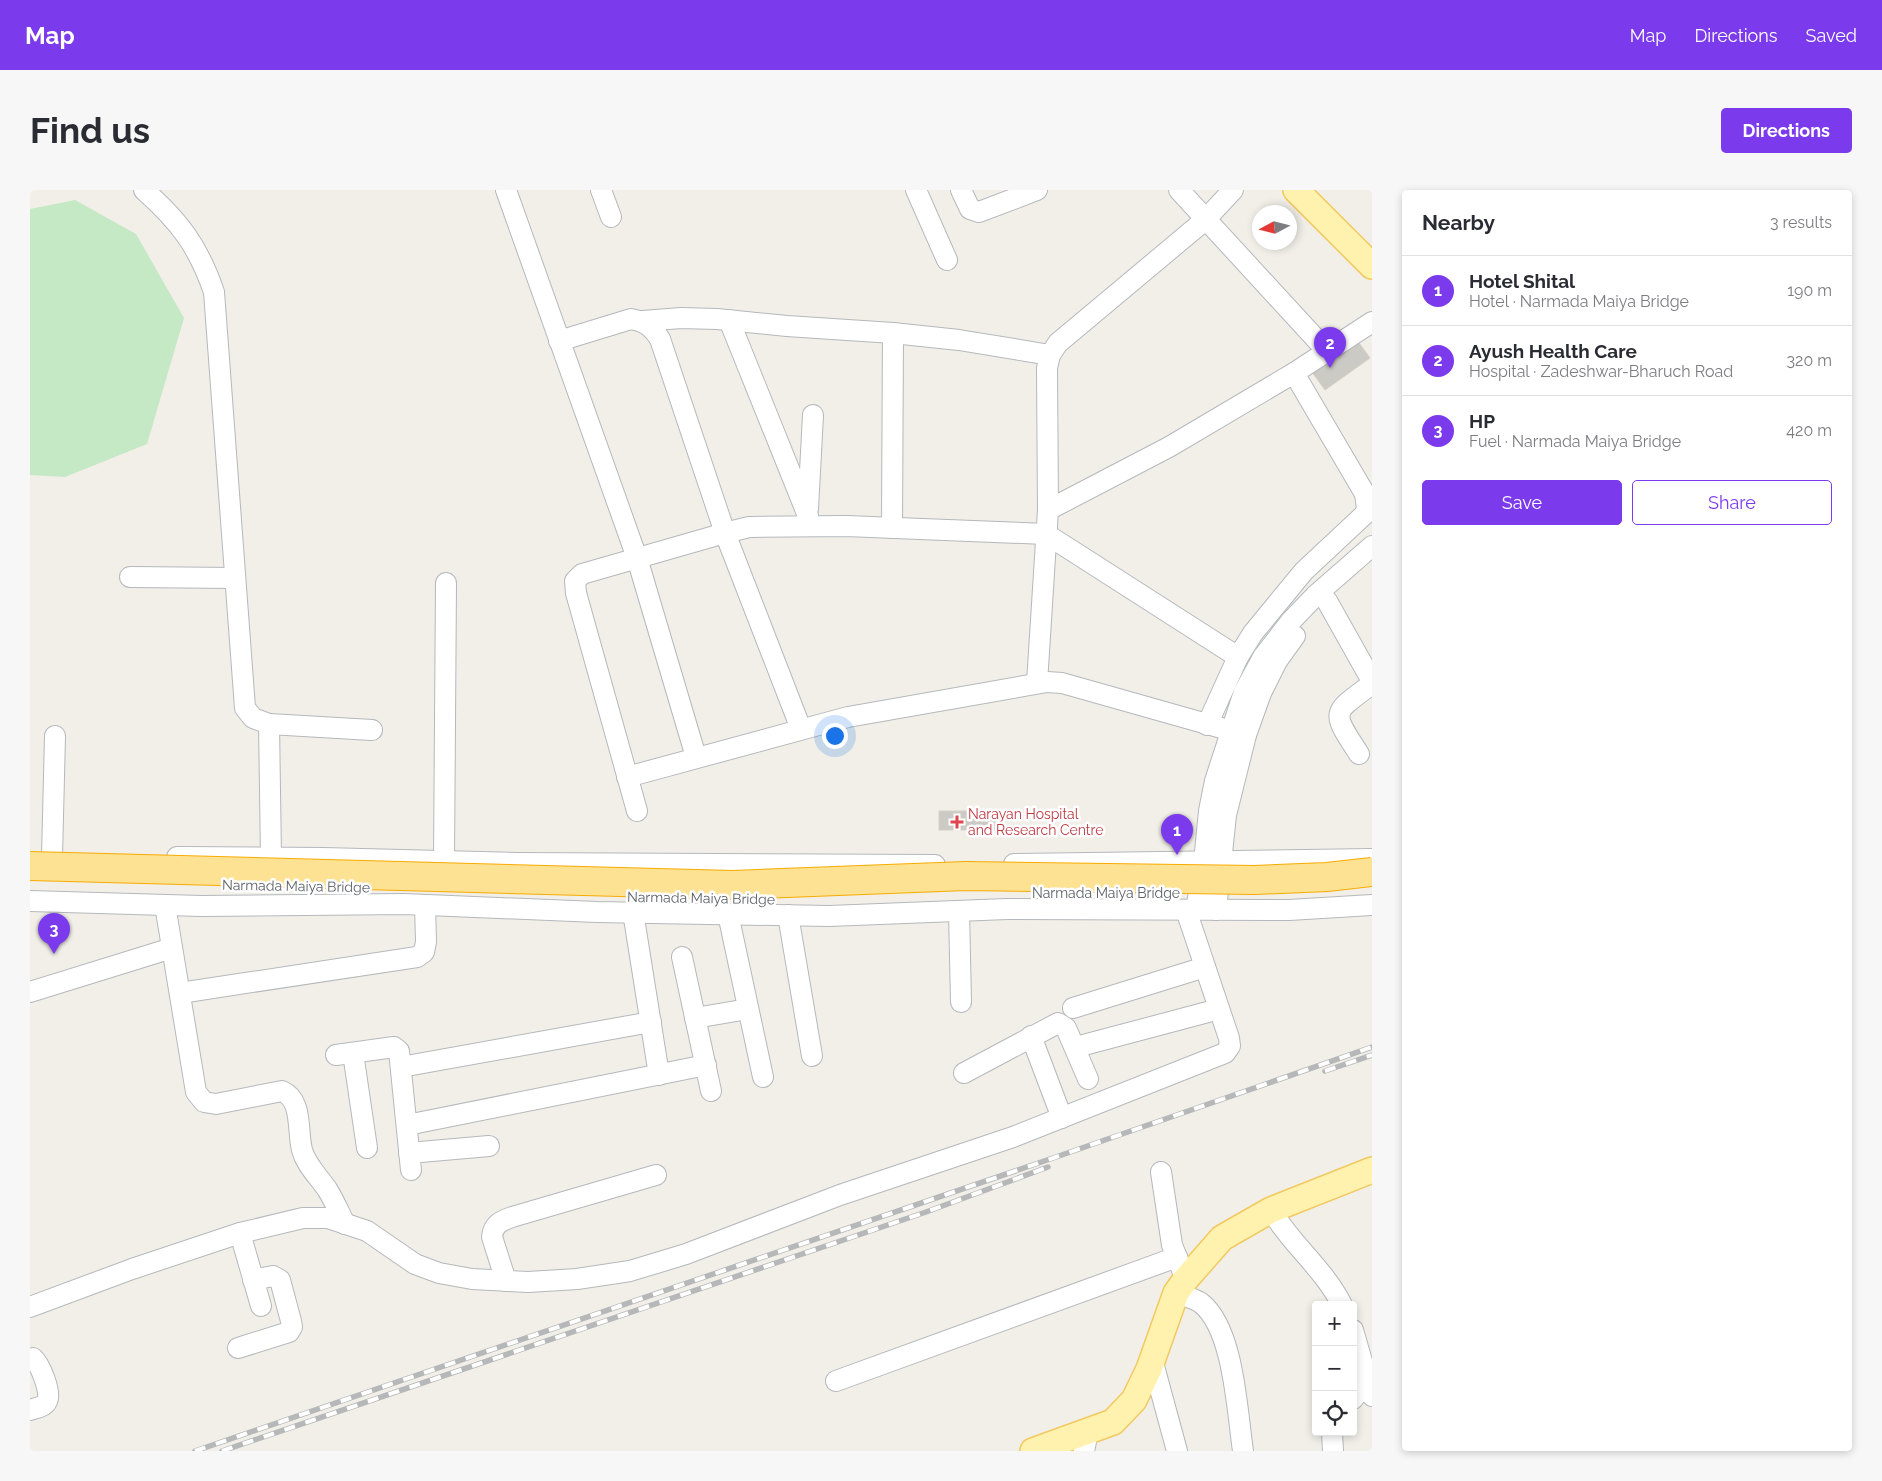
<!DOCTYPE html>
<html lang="en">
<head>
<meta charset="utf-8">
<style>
	body { margin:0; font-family:Raleway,sans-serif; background:#f7f7f7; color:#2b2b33 }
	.controls { position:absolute; right:15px; bottom:15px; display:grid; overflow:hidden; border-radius:5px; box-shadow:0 2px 8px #0003 }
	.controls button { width:45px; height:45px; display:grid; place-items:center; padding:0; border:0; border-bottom:1px solid #e1e1e2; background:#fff; color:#2b2b33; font:25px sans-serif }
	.compass { position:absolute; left:1222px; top:15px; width:45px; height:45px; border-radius:50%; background:#fff; box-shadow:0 2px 8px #0003; rotate:263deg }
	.you { position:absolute; left:804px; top:545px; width:18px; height:18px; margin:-12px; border:4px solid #fff; border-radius:50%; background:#1a73e8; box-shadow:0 0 0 8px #1a73e833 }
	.badge { display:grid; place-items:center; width:32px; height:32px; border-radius:50%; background:#7c3aed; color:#fff; font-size:16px; font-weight:700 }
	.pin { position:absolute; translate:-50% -41px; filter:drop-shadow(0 1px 2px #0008) }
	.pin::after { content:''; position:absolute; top:26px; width:18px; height:15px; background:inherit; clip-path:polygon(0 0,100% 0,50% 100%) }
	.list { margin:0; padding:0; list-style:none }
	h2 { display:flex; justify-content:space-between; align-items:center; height:65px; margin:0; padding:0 20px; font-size:21px }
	h2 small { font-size:16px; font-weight:400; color:#7c7c81 }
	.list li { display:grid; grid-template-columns:32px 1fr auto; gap:15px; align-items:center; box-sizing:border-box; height:70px; padding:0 20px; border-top:1px solid #e1e1e2 }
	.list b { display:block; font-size:19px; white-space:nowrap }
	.list p { margin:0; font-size:16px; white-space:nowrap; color:#7c7c81 }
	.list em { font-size:16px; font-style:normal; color:#7c7c81 }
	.actions { display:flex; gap:10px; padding:15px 20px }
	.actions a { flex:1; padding:11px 0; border:1px solid #7c3aed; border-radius:5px; text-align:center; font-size:18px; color:#7c3aed }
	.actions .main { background:#7c3aed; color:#fff }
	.icon { flex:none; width:28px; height:28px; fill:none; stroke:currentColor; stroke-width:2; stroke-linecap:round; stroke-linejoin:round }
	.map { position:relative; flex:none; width:1342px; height:1261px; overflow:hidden; border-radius:5px }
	header { display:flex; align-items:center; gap:30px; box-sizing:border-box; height:70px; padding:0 25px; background:#7c3aed; color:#fff }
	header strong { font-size:24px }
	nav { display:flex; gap:28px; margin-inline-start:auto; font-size:18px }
	.intro { display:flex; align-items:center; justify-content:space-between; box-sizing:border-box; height:120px; padding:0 30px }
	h1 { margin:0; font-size:35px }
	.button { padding:12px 22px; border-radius:5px; background:#7c3aed; color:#fff; font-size:18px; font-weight:700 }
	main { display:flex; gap:30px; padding:0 30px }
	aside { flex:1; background:#fff; border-radius:5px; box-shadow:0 2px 8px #0003 }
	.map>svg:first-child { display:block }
	.green { fill:#c5e8c5 }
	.building { fill:#cccac5; stroke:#d6d1c6 }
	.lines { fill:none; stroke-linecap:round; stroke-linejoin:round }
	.minor-casing { stroke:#b5b8bc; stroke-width:22 }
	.major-casing { stroke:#f2c960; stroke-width:28 }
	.minor { stroke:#fff; stroke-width:20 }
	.major { stroke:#fff2af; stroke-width:25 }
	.rail-casing { stroke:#b6b7b8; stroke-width:5.5 }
	.rail { stroke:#fff; stroke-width:4; stroke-dasharray:11; stroke-linecap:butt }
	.highway-bridge-casing { stroke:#f9ab00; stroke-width:30; stroke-linecap:butt }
	.highway-bridge { stroke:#fde293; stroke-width:28 }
	.health-dot { fill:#e0444e; stroke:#fff; stroke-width:2 }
	.labels { text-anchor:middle; stroke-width:5; stroke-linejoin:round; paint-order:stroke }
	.health-label { font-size:14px; fill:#be3a42; stroke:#fff; text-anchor:start }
	.street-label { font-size:14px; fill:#5f6368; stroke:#fff }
</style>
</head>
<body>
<header>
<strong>Map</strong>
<nav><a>Map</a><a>Directions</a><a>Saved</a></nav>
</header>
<div class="intro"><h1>Find us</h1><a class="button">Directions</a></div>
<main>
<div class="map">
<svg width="1342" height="1261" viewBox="0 0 1342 1261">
	<rect width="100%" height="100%" fill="#f1efe8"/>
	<path class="green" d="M45,10l61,34 48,84 -37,126 -82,33 -35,-2v-266z"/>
	<g class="building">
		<path d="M1324,146l16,22 -45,32 -16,-22z"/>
		<rect x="909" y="621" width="57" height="19"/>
	</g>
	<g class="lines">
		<g class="minor-casing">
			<g id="minor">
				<path d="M114,0c36,32 54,56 70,102l31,416 8,10 16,6 2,133"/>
				<path d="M476,0l131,368 59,199"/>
				<path d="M571,0l10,27"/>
				<path d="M886,0l31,70"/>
				<path d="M931,0l9,19 9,3 58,-22"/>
				<path d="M1149,0l148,161"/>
				<path d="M699,130l79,196"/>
				<path d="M613,131l38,-3 36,1 70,7 106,7 66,7 91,15"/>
				<path d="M529,151l72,-22c15,3 21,8 29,20l65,194 76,196"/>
				<path d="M778,319l5,-94"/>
				<path d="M1018,320l121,-63 125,-74 78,-51"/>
				<path d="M862,338l1,-195"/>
				<path d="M100,387l105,1"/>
				<path d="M1297,411l45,80"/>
				<path d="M1007,493l11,-173 -1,-142 3,-13 8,-12 147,-123 28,-30"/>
				<path d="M239,534l103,6"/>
				<path d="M1177,535l31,-68 15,-24 51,-62 60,-56 3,-6 -2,-15 -71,-121"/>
				<path d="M1329,564c-28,-43 -28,-40 13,-70"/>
				<path d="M597,587l221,-60 199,-35 15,1 184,52"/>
				<path d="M607,621l-61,-218 -1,-12 7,-7 143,-41 24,-6 97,-1 200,8 192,123"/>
				<path d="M22,667l3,-121"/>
				<path d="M147,667l146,1 193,5 419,2"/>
				<path d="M414,671l2,-278"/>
				<path d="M984,674l358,-5"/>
				<path d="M0,711l171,5 203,-2 193,8 232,4 178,-7 282,1 83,-5"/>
				<path d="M135,715l31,187 8,10 12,2 66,-13c21,9 15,39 20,59 4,15 16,26 25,39 7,11 12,23 18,35"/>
				<path d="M1166,720l8,-48 5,-51 6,-30 29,-89 19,-35 28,-36 26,-27 55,-48"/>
				<path d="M1186,720l10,-95 20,-80 15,-42 16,-32 18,-25"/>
				<path d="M929,721l2,91"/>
				<path d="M603,722l26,163"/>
				<path d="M698,724l35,163"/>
				<path d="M758,725l24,141"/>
				<path d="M652,767l29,134"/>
				<path d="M0,802l142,-44"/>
				<path d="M150,803l237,-36 7,-5 2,-10 -1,-37"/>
				<path d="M1043,818l132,-41"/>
				<path d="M665,828l53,-9"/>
				<path d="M1001,846l31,82"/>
				<path d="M1046,857l143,-38"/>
				<path d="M323,863l14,95"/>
				<path d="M306,865l58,-8 5,4 12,119"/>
				<path d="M371,877l250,-45"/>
				<path d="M934,883l94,-50 8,5 22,51"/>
				<path d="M377,935l299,-60"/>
				<path d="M379,963l80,-7"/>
				<path d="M1131,982l11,73 10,25"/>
				<path d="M1241,1020c20,34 53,59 71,95"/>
				<path d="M210,1043l21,73"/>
				<path d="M476,1091l-14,-44c1,-13 9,-16 20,-20l144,-42"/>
				<path d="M1146,1103c8,3 18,5 25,10 33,26 36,108 42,148"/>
				<path d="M0,1117l102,-38 108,-36 63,-15h25l39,13 48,33 24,9 33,6 56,3 49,-3 53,-8 56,-17 154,-59 173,-58 212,-84 5,-7 -1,-8 -43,-128"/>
				<path d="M1323,1140l19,66"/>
				<path d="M208,1158l51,-16 3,-5 -1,-6 -11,-41 -7,-4 -20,4"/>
				<path d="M0,1169l3,-1c7,6 19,35 14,43 -2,6 -12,7 -17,9"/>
				<path d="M1122,1169l25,92"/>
				<path d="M806,1191l341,-124"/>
				<path d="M1323,1209l15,-19"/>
				<path d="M1302,1242l1,19"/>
				<path d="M1054,1261l4,-19"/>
			</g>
		</g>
		<g class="major-casing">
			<g id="major">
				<path d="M1266,0l76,76"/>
				<path d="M1003,1261l80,-29 21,-22 15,-31 27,-76 10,-14 36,-41 49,-28 101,-40"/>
			</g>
		</g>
		<use href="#minor" class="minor"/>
		<use href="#major" class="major"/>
		<g class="rail-casing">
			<g id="rail">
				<path d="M1295,881l47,-16"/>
				<path d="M165,1261l861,-294 316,-110"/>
				<path d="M192,1261l704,-239 122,-45"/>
			</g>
		</g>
		<use href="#rail" class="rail"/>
		<g class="highway-bridge-casing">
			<path id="highway-bridge" d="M0,676l703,19 233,-9 289,4 72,-3 45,-5"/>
		</g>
		<use href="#highway-bridge" class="highway-bridge"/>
	</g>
	<path class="health-dot" d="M924.5 624.5h5v5h5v5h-5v5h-5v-5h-5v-5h5z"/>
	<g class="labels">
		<g class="health-label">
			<text x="938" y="629">Narayan Hospital<tspan x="938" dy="16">and Research Centre</tspan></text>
		</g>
		<g class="street-label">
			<text transform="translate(266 696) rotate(1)" y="5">Narmada Maiya Bridge</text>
			<text x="1076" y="708">Narmada Maiya Bridge</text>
			<text transform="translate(671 708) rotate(1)" y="5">Narmada Maiya Bridge</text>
		</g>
	</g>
</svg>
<div class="controls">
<button>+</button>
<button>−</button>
<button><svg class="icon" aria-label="locate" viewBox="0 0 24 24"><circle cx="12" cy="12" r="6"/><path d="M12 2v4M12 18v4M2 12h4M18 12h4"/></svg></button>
</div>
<svg class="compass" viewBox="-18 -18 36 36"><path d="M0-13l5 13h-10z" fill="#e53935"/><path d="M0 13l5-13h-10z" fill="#7c7c81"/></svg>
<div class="you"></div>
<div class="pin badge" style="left:1147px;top:665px">1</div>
<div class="pin badge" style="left:1300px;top:178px">2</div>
<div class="pin badge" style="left:24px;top:764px">3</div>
</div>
<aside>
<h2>Nearby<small>3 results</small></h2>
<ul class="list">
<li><span class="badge">1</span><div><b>Hotel Shital</b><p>Hotel · Narmada Maiya Bridge</p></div><em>190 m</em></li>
<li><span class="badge">2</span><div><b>Ayush Health Care</b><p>Hospital · Zadeshwar-Bharuch Road</p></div><em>320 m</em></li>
<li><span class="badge">3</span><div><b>HP</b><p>Fuel · Narmada Maiya Bridge</p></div><em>420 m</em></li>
</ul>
<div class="actions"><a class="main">Save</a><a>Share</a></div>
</aside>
</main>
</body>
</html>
